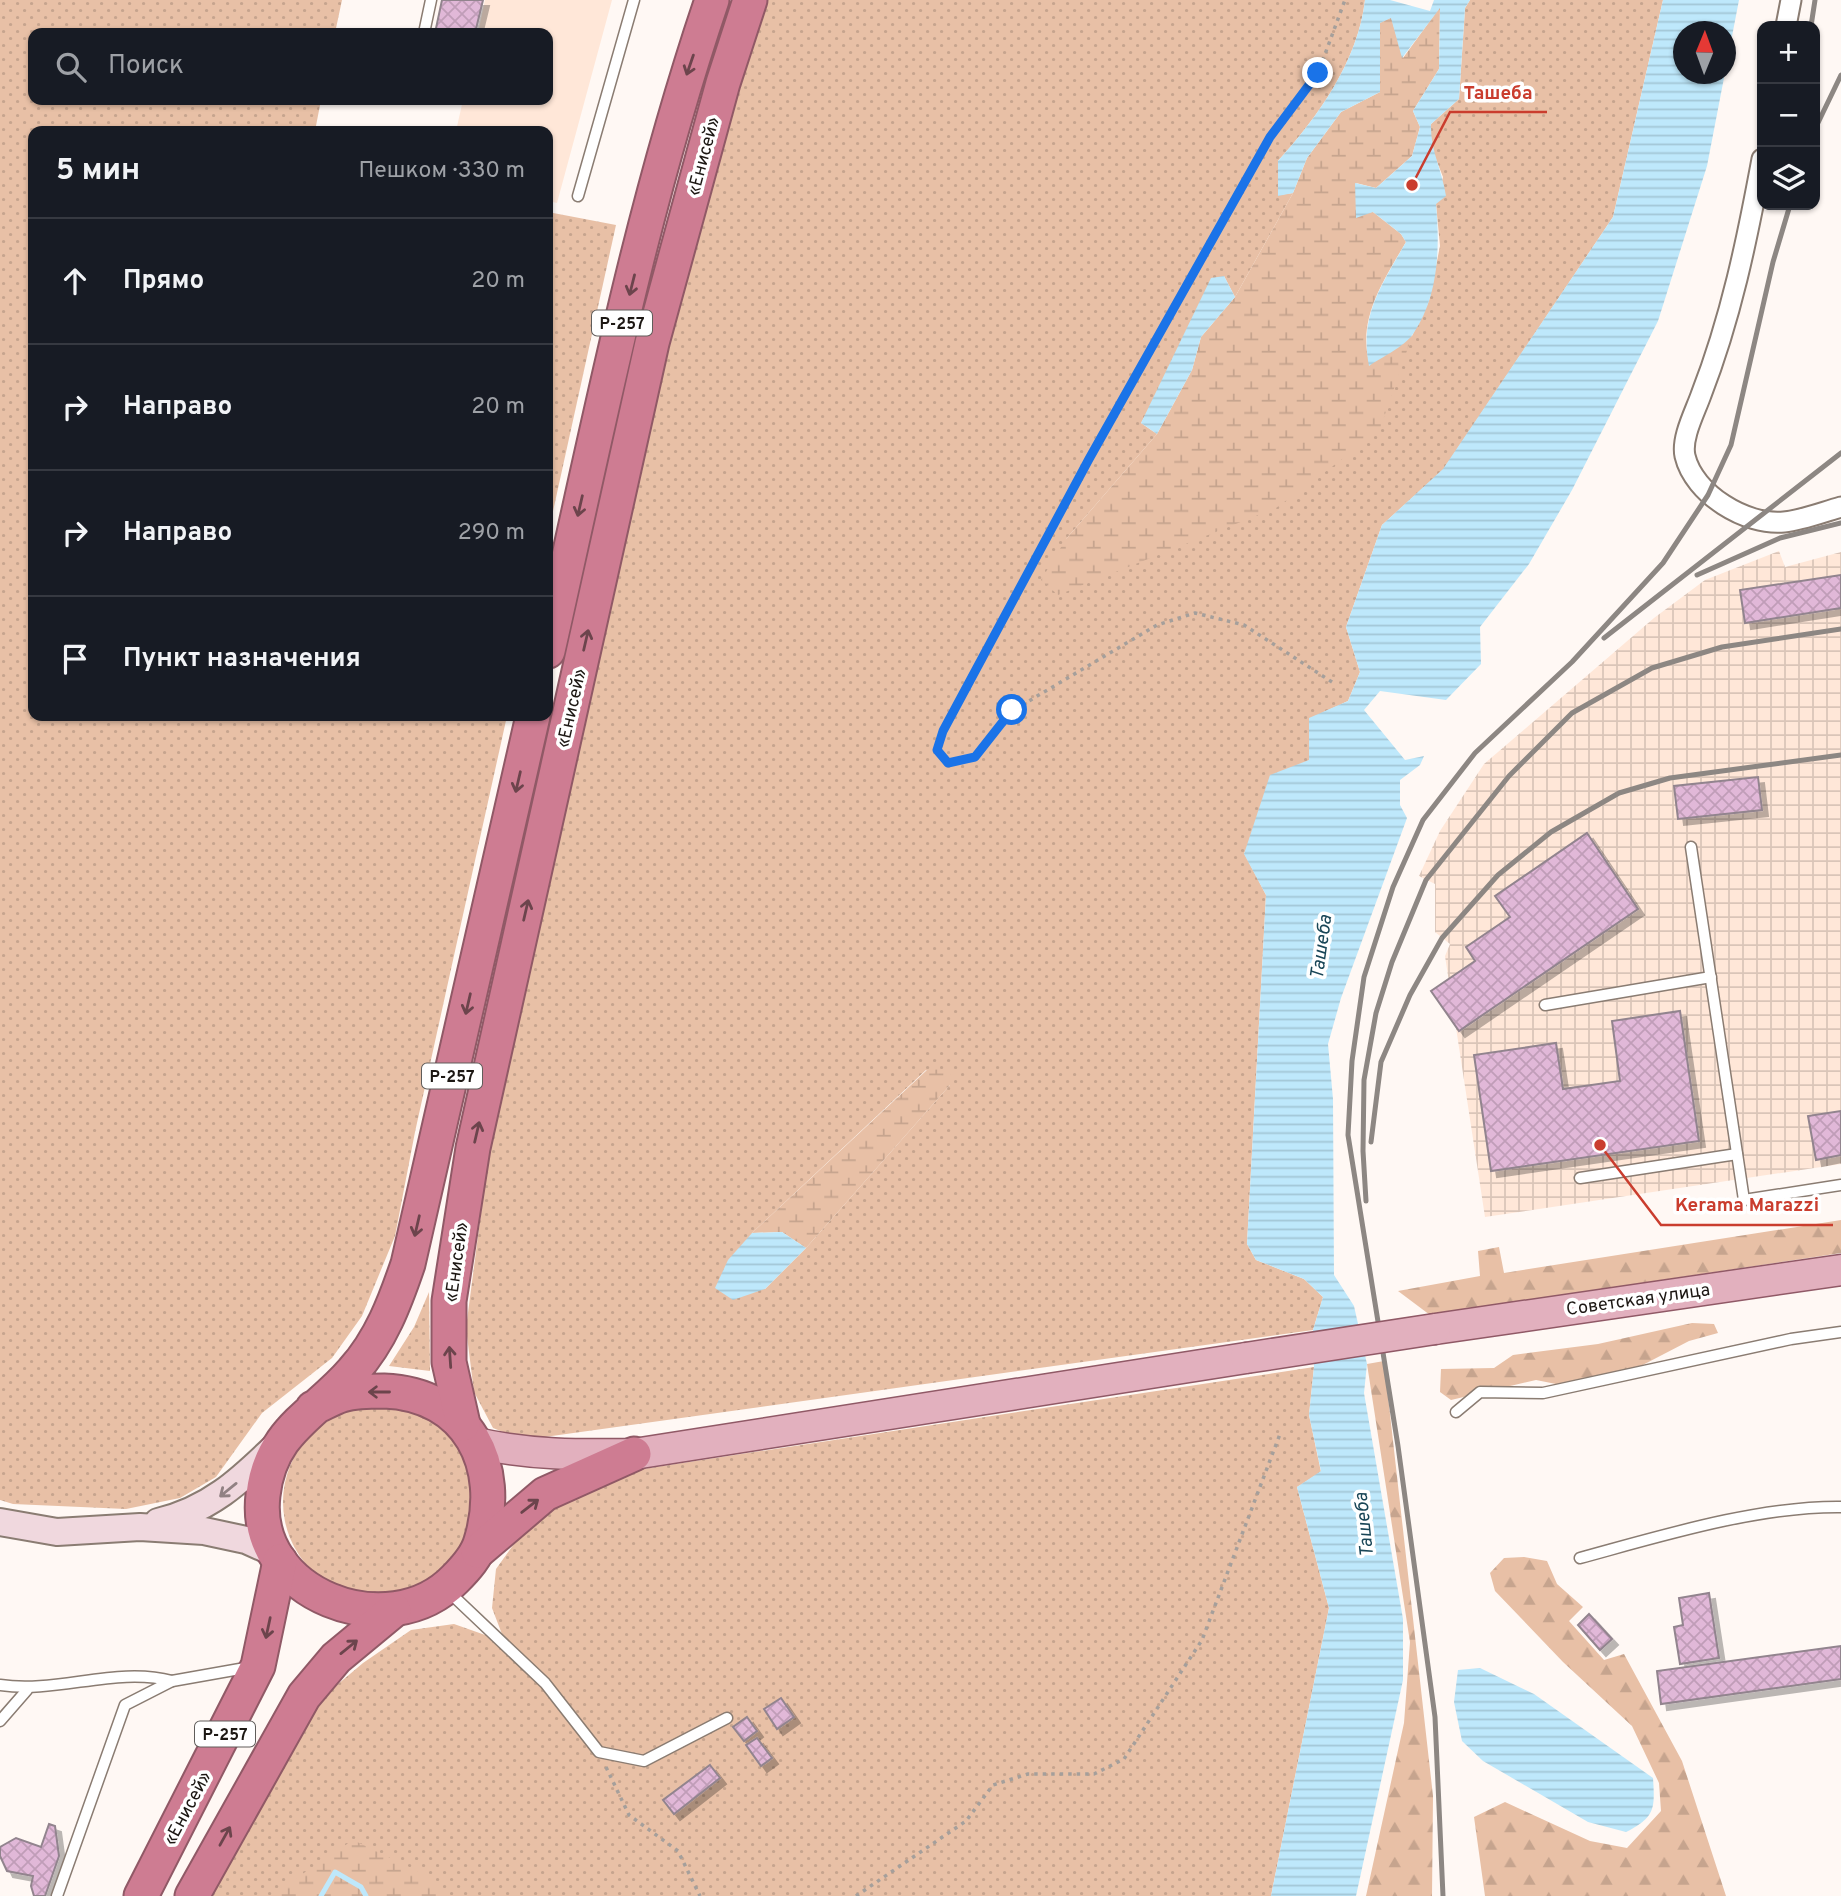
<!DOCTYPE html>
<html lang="ru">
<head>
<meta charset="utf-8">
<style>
	body { margin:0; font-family:Overpass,sans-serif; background:#242831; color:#f1f3f6 }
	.controls { position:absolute; right:21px; top:21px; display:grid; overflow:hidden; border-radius:14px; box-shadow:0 2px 5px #0004 }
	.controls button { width:63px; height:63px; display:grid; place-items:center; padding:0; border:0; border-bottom:2px solid #363941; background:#171b24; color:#f1f3f6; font:35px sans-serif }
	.compass { position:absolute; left:1673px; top:21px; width:63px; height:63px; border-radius:50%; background:#171b24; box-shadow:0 2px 5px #0004; rotate:1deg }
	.stop { position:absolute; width:21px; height:21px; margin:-16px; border:5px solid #1a73e8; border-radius:50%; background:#fff }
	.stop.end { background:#1a73e8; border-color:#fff; box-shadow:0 2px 7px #0008 }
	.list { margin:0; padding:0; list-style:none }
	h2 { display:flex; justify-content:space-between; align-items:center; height:91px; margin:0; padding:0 28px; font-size:30px }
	h2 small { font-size:23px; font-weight:400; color:#9ea1a6 }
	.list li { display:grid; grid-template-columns:46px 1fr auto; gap:21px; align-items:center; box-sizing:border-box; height:126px; padding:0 28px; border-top:2px solid #363941 }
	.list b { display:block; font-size:26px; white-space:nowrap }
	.list em { font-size:23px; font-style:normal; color:#9ea1a6 }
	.icon { flex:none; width:38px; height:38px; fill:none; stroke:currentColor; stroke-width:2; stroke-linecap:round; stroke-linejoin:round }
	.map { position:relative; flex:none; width:1841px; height:1896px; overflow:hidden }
	.search { position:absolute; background:#171b24; box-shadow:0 2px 5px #0004; left:28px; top:28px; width:525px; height:77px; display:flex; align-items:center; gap:18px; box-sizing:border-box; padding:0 24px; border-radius:14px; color:#9ea1a6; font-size:26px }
	.panel { position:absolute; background:#171b24; box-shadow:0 2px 5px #0004; left:28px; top:126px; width:525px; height:595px; border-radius:14px }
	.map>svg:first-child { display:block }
	.built { fill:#ffe7d8 }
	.industrial { fill:url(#industrial-grid) }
	.grass { fill:url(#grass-dots); fill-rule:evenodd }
	.forest { fill:url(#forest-firs) }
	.wetland { fill:url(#wetland-marsh) }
	.water { fill:url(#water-rules); fill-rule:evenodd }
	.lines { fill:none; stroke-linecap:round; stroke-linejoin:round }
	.stream { stroke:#bee8fb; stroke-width:5 }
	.building { fill:url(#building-cross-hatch); stroke:#92848e; stroke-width:2; filter:url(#shadow) }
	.lane-casing { stroke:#8a7c72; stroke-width:13 }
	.street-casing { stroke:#8a7c72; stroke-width:23 }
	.secondary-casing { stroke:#8a7c72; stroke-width:30 }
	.primary-casing { stroke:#905966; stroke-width:33 }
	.highway-casing { stroke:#905966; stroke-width:37 }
	.path { stroke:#a59f9b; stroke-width:3.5; stroke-dasharray:3.5 5; stroke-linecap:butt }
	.lane { stroke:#fff; stroke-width:10 }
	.street { stroke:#fff; stroke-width:19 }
	.secondary { stroke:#f0d8de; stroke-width:26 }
	.primary { stroke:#e2b0be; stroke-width:30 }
	.highway { stroke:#ce7c92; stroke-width:33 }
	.rail { stroke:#8d8783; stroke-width:5 }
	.primary-bridge-casing { stroke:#905966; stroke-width:33; stroke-linecap:butt }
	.primary-bridge { stroke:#e2b0be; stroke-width:30 }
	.oneway { stroke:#6c444c }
	.oneway2 { stroke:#918183 }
	.route { stroke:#1a73e8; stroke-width:9 }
	.labels { text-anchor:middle; stroke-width:7; stroke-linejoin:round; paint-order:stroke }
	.shield { fill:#fff; stroke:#605d5a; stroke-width:2 }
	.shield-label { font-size:16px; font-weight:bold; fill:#1c1713 }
	.street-label { font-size:18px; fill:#1c1713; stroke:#fff }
	.water-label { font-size:19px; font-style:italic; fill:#194657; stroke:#fff }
	.leader { fill:none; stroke:#ca3d2e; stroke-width:2.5 }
	.callout-dot { fill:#ca3d2e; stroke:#fff; stroke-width:2.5 }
	.callout-label { font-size:19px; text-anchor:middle; font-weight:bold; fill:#ca3d2e; stroke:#fff; stroke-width:7; stroke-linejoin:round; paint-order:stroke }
</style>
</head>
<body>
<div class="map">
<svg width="1841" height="1896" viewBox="0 0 1841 1896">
	<defs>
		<pattern id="industrial-grid" width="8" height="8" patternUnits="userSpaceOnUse" patternTransform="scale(1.75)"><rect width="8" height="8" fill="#ffe7d8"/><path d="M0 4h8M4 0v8" fill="none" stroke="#dac5b8"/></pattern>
		<pattern id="grass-dots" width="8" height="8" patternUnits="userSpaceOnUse" patternTransform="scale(1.75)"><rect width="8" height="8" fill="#e8c0a6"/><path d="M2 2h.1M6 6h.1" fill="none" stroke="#c6a48e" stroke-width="1.8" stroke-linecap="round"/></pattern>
		<pattern id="forest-firs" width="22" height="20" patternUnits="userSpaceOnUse" patternTransform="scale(1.75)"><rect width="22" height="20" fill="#e8c0a6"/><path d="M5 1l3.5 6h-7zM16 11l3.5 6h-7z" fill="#c6a48e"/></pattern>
		<pattern id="wetland-marsh" width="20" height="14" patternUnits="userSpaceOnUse" patternTransform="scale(1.75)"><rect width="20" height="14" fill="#e8c0a6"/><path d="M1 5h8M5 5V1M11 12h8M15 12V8" fill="none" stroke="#c6a48e"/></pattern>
		<pattern id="water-rules" width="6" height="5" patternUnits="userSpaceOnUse" patternTransform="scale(1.75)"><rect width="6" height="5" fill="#bee8fb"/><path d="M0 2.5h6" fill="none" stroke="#a3c6d6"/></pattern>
		<pattern id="building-cross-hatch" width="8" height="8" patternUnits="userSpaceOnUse" patternTransform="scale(1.75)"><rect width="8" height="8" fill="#e1b8d8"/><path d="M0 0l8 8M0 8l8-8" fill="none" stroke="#c09db8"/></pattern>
		<filter id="shadow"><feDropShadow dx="6" dy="6" stdDeviation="0" flood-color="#0004"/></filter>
	</defs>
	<rect width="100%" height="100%" fill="#fff8f4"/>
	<path class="built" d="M485,0h127l-55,203 -9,-2v-70h-92l7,-31h85v-67h-70z"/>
	<path class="industrial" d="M1779,551l6,16 56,-15v612l-356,53 -40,-261 5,-12 -15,-12v-48l-16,-8 21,-45 44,-67 170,-146 51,-38z"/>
	<g class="grass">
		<path d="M0,0h342l-7,33h-302v67h288l-6,31h-282v585h474l-92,416 -20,104 -33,80 -30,42 -70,55 -46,64 -36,21 -54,11 -113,-5 -13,-4z"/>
		<path d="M768,0h597c-7,61 -47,117 -87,161v34l15,-2 -58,104 -11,-21 -83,147 16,11 -91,105 346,-203 17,-35 11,-55 -4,-42 7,-27 -13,-33 1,-20 28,-25 6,-91 5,-8h193l-50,217 -170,253 -61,55 -36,102 14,45 -12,29 -39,18v41l-65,93 22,42 -19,349 9,16 48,19 19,18 -10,33 -790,110 -30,-12 -19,-36 -8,-64 23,-176 178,-807 72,-260zM926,1070l24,15 -144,163 -41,41 -13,-56z"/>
		<path d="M548,212l68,13 -68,309z"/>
		<path d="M429,1292l1,79 -41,-5 25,-39z"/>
		<path d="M1314,1367l-5,48 12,57 -24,15 32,121 -58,288h-1060l107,-195 45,-38 48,-33 43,-6 51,18 -13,-34 4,-39 18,-25 42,-40 87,-35z"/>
		<circle cx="379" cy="1502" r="96"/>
	</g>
	<g class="forest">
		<path d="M1841,1220v33l-411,62 -32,-24 82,-15 -2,-25 21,-4 5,26z"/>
		<path d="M1692,1323l22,1 4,9 -29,8 -54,28 -74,16 -25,-5 -85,20 -11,-8 1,-23 53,-1 19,-13 85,-11z"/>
		<path d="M1384,1361l49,435 -1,100h-66l38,-173 6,-81 -43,-278z"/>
		<path d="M1524,1557l23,4 10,23 26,23 -14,14 35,39 20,-6 58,107 44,135h-241l-11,-79 31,-15 85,39 37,7 34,-37 -2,-28 -27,-57 -69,-64 -68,-71 -5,-18 14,-15z"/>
	</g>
	<g class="wetland">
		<path d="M1440,7l-1,62 -26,42 7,16 -8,29 -36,32 -20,-5 17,29 28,22 5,8c-22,38 -50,78 -36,123l42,-29 -33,96 -103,76 -218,87 -17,-15 25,-41 91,-105 35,-64 9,-33 34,-40 58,-104 14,-35 34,-46 39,-20v-69l11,-6 12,41z"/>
		<path d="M951,1069l-1,16 -144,163 -24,-16 -30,1 175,-163z"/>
		<path d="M353,1840l81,39 10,17h-164l6,-11z"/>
	</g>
	<g class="water">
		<path d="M1365,0h25l40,11 4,-11h36l-5,8 -6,91 -28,25c-1,26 11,46 15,72l-10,8c4,43 3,92 -23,130 -9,13 -31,23 -44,32 -10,-51 13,-81 37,-124l-5,-8 -28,-22 -17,6 -1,-35 21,5 36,-32 8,-29 -7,-16 26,-42 1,-61 -38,50 -11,-40 -11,5v69l-39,20 -34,46 -14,35 -15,3v-35c40,-44 80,-100 87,-161z"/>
		<path d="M1663,0h76l-32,166 -49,155 -86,169 -43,74 -49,63 1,37 -35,36 -66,-9 -16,19 41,50 19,-4 -4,9 -20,15v25l7,13 -66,180 -13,46 5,55 1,176 20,31 13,58 -3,29 39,226v61l-47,216h-85l58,-288 -32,-121 24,-16 -12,-56 5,-48 -1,-37 10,-33 -19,-18 -48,-19 -9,-16 19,-349 -22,-41 26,-79 39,-15v-42l39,-17 12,-29 -14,-45 36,-102 61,-56 170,-252zM1684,32h42v42h-42z"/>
		<path d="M1224,276l11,21 -34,40 -9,33 -35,64 -16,-11 70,-145z"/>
		<path d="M782,1232l24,16 -41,41 -32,11 -18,-12 13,-28 24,-27z"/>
		<path d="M1480,1668l54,26 119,84c2,31 2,39 -27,54l-38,-10 -105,-61 -21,-20 -8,-39 4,-32z"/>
	</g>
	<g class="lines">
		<path class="stream" d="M321,1896l14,-24 26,15 5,9"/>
	</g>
	<g class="building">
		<path d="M442,0h41l-8,33h-40z"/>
		<path d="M1841,575v33l-96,15 -5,-33z"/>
		<path d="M1758,777l4,33 -84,9 -4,-33z"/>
		<path d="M1587,833l51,76 -179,122 -28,-40 44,-30 -9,-14 44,-30 -15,-21z"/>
		<path d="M1680,1011l19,130 -208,30 -17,-116 82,-12 7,46 57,-8 -8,-60z"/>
		<path d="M1841,1111v44l-25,5 -8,-44z"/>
		<path d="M1709,1593l10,65 -39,6 -6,-37 9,-2 -4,-27z"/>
		<path d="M1589,1614l23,25 -12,11 -22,-25z"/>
		<path d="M1841,1646v33l-180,25 -4,-33z"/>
		<path d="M781,1698l13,19 -17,12 -13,-20z"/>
		<path d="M747,1717l10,14 -13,10 -11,-14z"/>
		<path d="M757,1738l15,20 -11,8 -15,-21z"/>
		<path d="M710,1765l10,13 -46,36 -11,-14z"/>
		<path d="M49,1824l6,2 4,30 -14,40h-11l-3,-10 2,-10 -26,-5 -7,-15v-9l16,-9 25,9z"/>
	</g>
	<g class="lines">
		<g class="lane-casing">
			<g id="lane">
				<path d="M424,33l7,-33"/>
				<path d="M578,196l56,-196"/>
				<path d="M1691,847l53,353 97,-15"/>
				<path d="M1545,1005l166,-28"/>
				<path d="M1580,1178l157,-24"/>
				<path d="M1456,1412l24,-20 63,1 248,-54 50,-7"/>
				<path d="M1580,1558c81,-22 178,-52 261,-51"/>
				<path d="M449,1592l96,91 54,69 45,9 83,-43"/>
				<path d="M0,1685c57,9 116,-19 172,-4"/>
				<path d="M0,1721l27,-31"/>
				<path d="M57,1896l68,-191 47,-24 79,-14"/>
			</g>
		</g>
		<g class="street-casing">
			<g id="street">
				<path d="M1786,26l5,-26"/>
				<path d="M1762,159c-15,81 -31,159 -61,236 -6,17 -20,43 -16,61 9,38 61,70 99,66 19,-2 39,-10 57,-15"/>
			</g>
		</g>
		<g class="secondary-casing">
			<g id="secondary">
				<path d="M0,1522l57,10 83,-5 64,4 42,9 29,13"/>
				<path d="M158,1522c51,-12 82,-41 118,-76"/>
			</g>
		</g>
		<g class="primary-casing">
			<g id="primary">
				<path d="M1435,1329l406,-59"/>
				<path d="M476,1443c53,12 104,12 158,11l612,-96"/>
			</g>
		</g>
		<g class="highway-casing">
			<g id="highway">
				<path d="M548,651c49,-218 92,-439 164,-651"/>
				<path d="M313,1408c10,-4 19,-10 29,-13 13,-4 29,-4 42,-4 84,3 120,75 97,150 -4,15 -15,27 -26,38 -66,68 -204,16 -192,-84 7,-65 52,-80 90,-124 28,-31 42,-69 55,-107l125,-548"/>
				<path d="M463,1424l-14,-62v-61l24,-153 179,-805 71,-260 27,-83"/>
				<path d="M478,1551l67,-57 89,-40"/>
				<path d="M141,1896l117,-230 22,-105"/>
				<path d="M192,1896l112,-200 32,-38 58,-48"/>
			</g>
		</g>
		<g class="path">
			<path d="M1332,682l-88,-57 -49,-12 -38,12 -145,86 -37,45 -27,7 -11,-13 6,-19 146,-272 181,-322 48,-64 27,-73"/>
			<path d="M606,1767l23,48 49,36 22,45"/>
			<path d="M856,1896l110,-75 27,-36 35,-11h66l30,-15 78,-119 78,-206"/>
		</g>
		<use href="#lane" class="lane"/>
		<use href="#street" class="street"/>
		<use href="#secondary" class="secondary"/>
		<use href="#primary" class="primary"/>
		<use href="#highway" class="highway"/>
		<g class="rail">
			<path d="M1811,26l4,-26"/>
			<path d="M1815,129l26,-54"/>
			<path d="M1697,575l83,-37 61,-15"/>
			<path d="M1604,638l237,-185"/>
			<path d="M1371,1142l10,-80 29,-67 32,-57 56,-63 53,-43 68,-39 51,-15 171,-23"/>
			<path d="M1366,1201l-3,-50 1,-71 12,-67 16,-51 34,-82 83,-104 63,-63 80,-45 70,-21 119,-18"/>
			<path d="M1443,1896l-8,-179 -37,-271 -50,-311 4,-74 12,-84 29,-90 30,-67 52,-67 97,-91 91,-99 45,-68 23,-50 42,-183 17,-57"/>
		</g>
		<g class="primary-bridge-casing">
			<path id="primary-bridge" d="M1246,1358l189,-29"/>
		</g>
		<use href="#primary-bridge" class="primary-bridge"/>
	</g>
	<defs><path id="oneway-shaft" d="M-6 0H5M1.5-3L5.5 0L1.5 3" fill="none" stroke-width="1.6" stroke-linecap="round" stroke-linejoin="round" transform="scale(1.75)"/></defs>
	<g class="oneway">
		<use href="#oneway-shaft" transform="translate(690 65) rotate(109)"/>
		<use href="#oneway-shaft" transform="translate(632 285) rotate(104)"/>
		<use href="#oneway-shaft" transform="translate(580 506) rotate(103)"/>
		<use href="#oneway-shaft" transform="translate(586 640) rotate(-77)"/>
		<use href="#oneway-shaft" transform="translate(518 782) rotate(103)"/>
		<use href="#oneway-shaft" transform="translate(526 910) rotate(-77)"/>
		<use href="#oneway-shaft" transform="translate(468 1004) rotate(103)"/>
		<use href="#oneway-shaft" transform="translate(477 1132) rotate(-77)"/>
		<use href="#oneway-shaft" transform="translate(417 1226) rotate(103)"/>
		<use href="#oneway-shaft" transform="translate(450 1357) rotate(-94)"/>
		<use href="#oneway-shaft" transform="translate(379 1392) rotate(-180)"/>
		<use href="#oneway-shaft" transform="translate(530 1506) rotate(-38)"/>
		<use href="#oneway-shaft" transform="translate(268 1628) rotate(102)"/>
		<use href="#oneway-shaft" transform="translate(349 1647) rotate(-39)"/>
		<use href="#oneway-shaft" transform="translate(225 1836) rotate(-61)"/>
	</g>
	<use class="oneway2" href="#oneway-shaft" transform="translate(228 1490) rotate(141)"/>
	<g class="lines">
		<path class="route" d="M1012,710l-37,47 -27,6 -11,-13 6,-19 146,-272 181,-322 48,-64"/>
	</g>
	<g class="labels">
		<g class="shield">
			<rect x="592" y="310.5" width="60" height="25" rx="5"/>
			<rect x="422" y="1063.5" width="60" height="25" rx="5"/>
			<rect x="195" y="1721.5" width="60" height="25" rx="5"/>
		</g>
		<g class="shield-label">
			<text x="622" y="329">Р-257</text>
			<text x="452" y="1082">Р-257</text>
			<text x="225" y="1740">Р-257</text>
		</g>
		<g class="street-label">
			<text transform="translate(703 156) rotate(-75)" y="6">«Енисей»</text>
			<text transform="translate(571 708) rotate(-77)" y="6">«Енисей»</text>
			<text transform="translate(456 1262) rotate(-82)" y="6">«Енисей»</text>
			<text transform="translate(1638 1299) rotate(-8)" y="6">Советская улица</text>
			<text transform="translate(187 1808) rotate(-62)" y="6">«Енисей»</text>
		</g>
		<g class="water-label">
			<text transform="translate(1320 947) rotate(-82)" y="7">Ташеба</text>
			<text transform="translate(1363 1525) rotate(-96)" y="7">Ташеба</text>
		</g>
	</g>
	<path class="leader" d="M1412 185L1450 112H1547M1600 1145L1661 1225H1833"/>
	<g class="callout-dot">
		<circle cx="1412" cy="185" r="7"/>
		<circle cx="1600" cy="1145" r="7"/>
	</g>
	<g class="callout-label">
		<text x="1498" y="99">Ташеба</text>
		<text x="1747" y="1211">Kerama Marazzi</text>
	</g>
</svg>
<div class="controls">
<button>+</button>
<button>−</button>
<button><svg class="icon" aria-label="layers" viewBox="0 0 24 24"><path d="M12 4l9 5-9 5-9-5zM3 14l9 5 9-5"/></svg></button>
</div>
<svg class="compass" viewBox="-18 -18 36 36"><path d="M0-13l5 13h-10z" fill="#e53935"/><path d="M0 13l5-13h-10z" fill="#9ea1a6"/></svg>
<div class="stop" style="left:1012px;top:710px"></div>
<div class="stop end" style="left:1318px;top:73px"></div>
<div class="search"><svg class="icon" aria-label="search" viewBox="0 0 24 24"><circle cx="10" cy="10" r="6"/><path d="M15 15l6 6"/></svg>Поиск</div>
<section class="panel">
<h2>5 мин<small>Пешком · 330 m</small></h2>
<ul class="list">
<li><svg class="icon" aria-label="ahead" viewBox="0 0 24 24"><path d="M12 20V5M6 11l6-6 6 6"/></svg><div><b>Прямо</b></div><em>20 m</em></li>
<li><svg class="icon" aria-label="right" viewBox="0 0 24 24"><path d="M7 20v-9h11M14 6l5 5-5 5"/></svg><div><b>Направо</b></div><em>20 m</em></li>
<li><svg class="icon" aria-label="right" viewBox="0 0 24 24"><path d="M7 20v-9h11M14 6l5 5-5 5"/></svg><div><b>Направо</b></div><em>290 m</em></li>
<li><svg class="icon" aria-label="arrive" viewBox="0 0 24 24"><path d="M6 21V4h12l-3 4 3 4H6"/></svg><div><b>Пункт назначения</b></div></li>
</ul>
</section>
</div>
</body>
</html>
